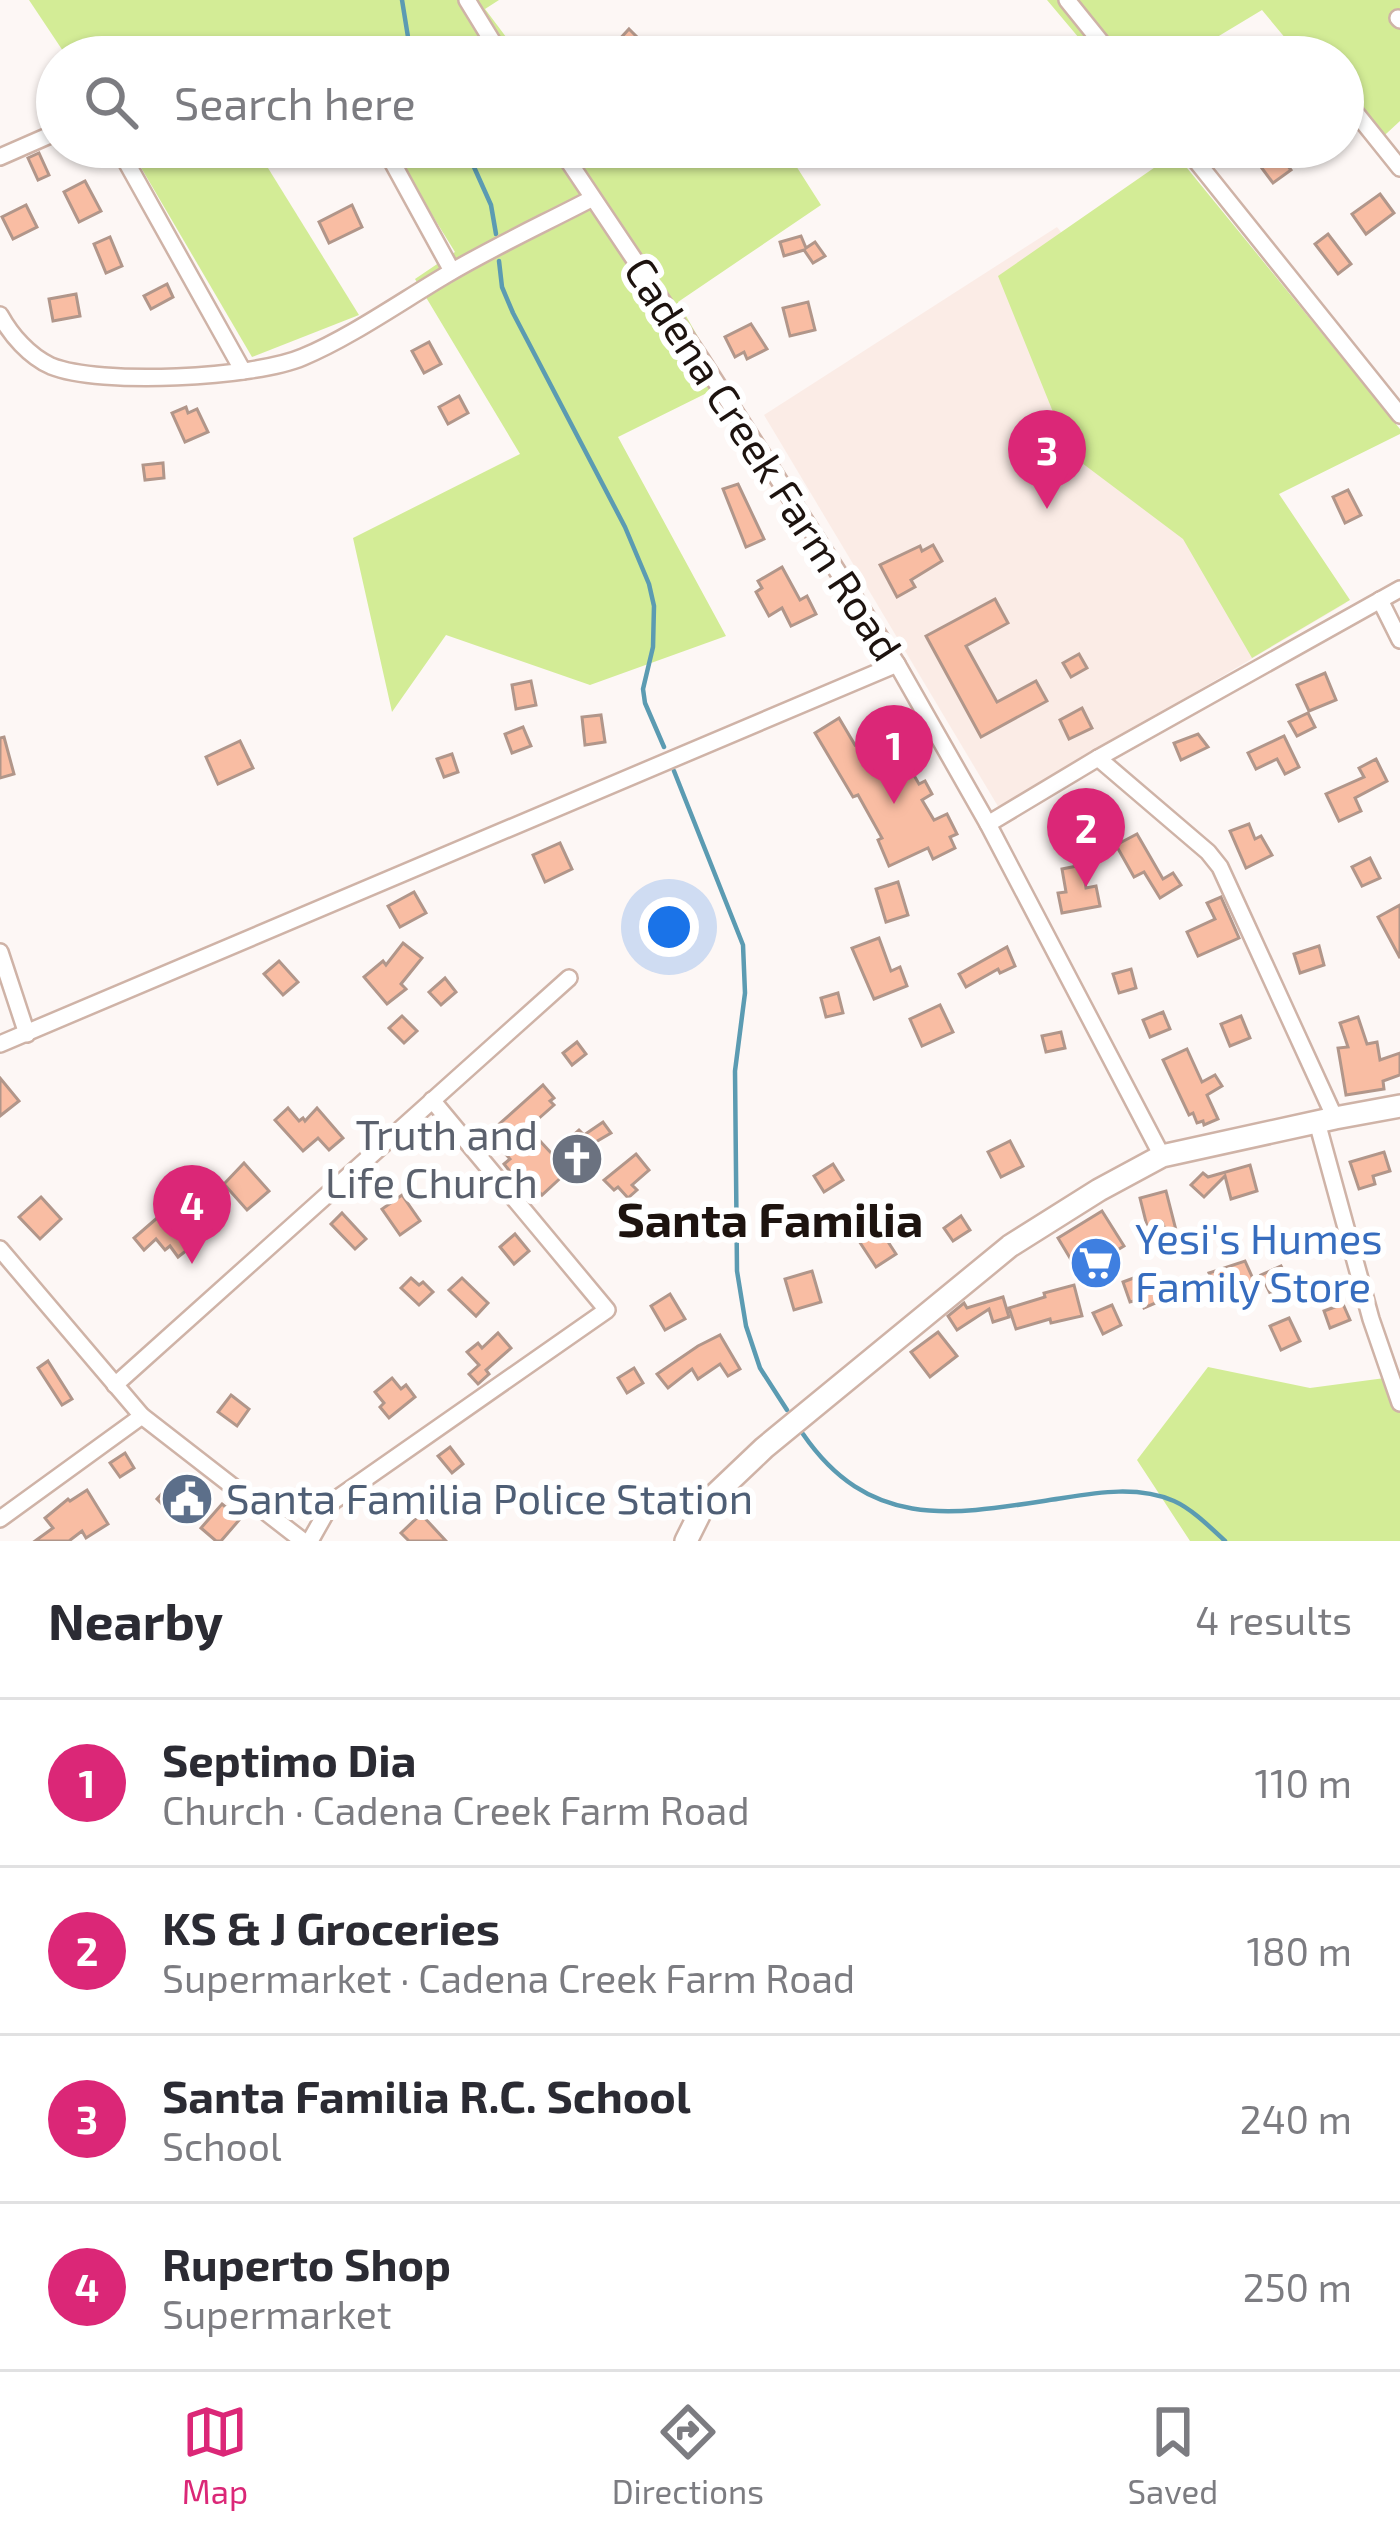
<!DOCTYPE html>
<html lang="en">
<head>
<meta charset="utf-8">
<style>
	body { margin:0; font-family:"Exo 2",sans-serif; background:#f7f7f7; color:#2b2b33 }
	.you { position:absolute; left:669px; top:927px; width:42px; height:42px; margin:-30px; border:9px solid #fff; border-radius:50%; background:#1a73e8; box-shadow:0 0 0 18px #1a73e833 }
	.badge { display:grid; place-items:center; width:78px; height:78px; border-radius:50%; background:#db2777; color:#fff; font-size:39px; font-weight:700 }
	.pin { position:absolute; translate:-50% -99px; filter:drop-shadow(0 3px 6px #0008) }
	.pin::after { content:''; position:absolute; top:63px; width:42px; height:36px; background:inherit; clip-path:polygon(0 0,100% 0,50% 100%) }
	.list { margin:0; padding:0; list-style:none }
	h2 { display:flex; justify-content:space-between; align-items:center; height:156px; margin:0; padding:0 48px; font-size:51px }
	h2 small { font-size:39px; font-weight:400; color:#7c7c81 }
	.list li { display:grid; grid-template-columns:78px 1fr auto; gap:36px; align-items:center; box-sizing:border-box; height:168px; padding:0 48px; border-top:3px solid #e1e1e2 }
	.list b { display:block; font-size:45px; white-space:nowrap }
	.list p { margin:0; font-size:39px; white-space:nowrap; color:#7c7c81 }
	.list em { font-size:39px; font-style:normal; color:#7c7c81 }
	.icon { flex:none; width:66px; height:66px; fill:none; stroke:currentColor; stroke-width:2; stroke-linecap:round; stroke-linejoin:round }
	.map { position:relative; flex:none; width:1400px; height:1541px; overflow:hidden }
	.search { position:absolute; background:#fff; box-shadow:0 3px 9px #0004; left:36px; right:36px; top:36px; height:132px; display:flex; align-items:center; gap:30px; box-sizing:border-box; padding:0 42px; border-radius:66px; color:#7c7c81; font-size:45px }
	.sheet { height:828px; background:#fff }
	nav { display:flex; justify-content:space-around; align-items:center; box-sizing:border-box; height:168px; border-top:3px solid #e1e1e2; background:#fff; font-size:33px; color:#7c7c81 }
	nav a { display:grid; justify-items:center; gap:6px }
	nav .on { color:#db2777 }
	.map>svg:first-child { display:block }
	.built { fill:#fbece6 }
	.green { fill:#d3ec96 }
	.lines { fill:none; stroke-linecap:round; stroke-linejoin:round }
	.stream { stroke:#5b9bb2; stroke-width:4.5 }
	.building { fill:#f9bda3; stroke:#b1968a; stroke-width:3 }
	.street-casing { stroke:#cfb3a7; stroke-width:20 }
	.secondary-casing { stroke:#cfb3a7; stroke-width:26 }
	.street { stroke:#fff; stroke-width:15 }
	.secondary { stroke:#fff; stroke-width:21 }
	.labels { text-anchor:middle; stroke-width:12; stroke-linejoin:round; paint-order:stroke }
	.street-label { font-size:42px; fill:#1d130f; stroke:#fff }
	.worship-label { font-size:42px; fill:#5b616d; stroke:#fff; text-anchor:end }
	.shop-label { font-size:42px; fill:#366cbe; stroke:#fff; text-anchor:start }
	.service-label { font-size:42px; fill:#4e5e75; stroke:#fff; text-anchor:start }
	.quarter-label { font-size:48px; font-weight:bold; fill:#1d130f; stroke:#fff }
</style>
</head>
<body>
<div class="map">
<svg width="1400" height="1541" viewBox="0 0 1400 1541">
	<rect width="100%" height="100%" fill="#fdf7f5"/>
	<path class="built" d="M1057,227l289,376 -347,205 -235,-393z"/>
	<g class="green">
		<path d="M29,0h470l-14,9 36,48h-454z"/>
		<path d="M1047,0h353v121l-26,24 -31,-38v-50h-42l-39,-47 -78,47h-89z"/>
		<path d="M129,147h126l104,168 -107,42z"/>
		<path d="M390,147h394l37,58 -143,97 47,82 -107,53 108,199 -136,49 -144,-50 -54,77 -39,-174 167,-84 -105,-175 40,-27z"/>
		<path d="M1170,147h22l4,5 -9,16 213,261v5l-121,60 71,106 -98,58 -69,-119 -113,-85 -72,-178 176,-122z"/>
		<path d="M1208,1367l102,21 90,-12v165h-210l-53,-81z"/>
	</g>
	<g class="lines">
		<g class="stream">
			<path d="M402,0l6,37 8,20"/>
			<path d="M465,147l26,58 5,29"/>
			<path d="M499,261l3,26 11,26 112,214 24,57 5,22 -1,41 -10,42 2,14 19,44"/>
			<path d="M674,771l69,174 2,48 -10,78 2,200 9,55 14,42 27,42"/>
			<path d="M803,1434c69,100 155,80 260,64 36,-6 76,-12 111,3 18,8 36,26 51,40"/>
		</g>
	</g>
	<g class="building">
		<path d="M629,29l18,18 -11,10h-6l-14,-14z"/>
		<path d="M39,153l10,22 -11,5 -10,-22z"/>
		<path d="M1279,154l12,16 -18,13 -12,-16z"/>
		<path d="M85,181l16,30 -22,11 -15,-30z"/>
		<path d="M1380,194l14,19 -28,21 -14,-20z"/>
		<path d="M26,205l11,22 -24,12 -11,-22z"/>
		<path d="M352,205l10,22 -33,16 -10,-21z"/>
		<path d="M1328,234l23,30 -13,10 -23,-30z"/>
		<path d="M801,236l5,12 9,-6 10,14 -12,7 -9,-13 -20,6 -4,-14z"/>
		<path d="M110,237l12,29 -16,7 -12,-29z"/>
		<path d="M167,284l6,13 -22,12 -7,-13z"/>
		<path d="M76,294l4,22 -27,5 -4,-22z"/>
		<path d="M808,302l7,28 -25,6 -7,-28z"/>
		<path d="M751,324l16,25 -20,10 -3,-7 -9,5 -10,-20z"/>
		<path d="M429,342l12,22 -17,9 -12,-22z"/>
		<path d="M459,396l9,17 -20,11 -9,-17z"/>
		<path d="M186,407l2,6 9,-4 11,23 -23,10 -13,-29z"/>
		<path d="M163,463l1,15 -19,2 -2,-15z"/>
		<path d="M738,484l26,55 -18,8 -23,-58z"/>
		<path d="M1348,490l13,25 -16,8 -12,-26z"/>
		<path d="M933,545l9,16 -31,19 4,7 -18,10 -17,-32 40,-19 2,5z"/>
		<path d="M782,567l18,33 7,-4 9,18 -25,12 -9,-18 -13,8 -13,-24 6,-4 -4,-7z"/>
		<path d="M995,599l13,24 -42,23 31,56 39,-21 11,20 -66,36 -55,-101z"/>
		<path d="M1079,654l8,14 -16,9 -8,-14z"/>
		<path d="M1325,673l11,27 -27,11 -12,-26z"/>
		<path d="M531,681l5,24 -20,4 -4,-24z"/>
		<path d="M1082,708l10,20 -23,11 -9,-19z"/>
		<path d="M1308,713l7,14 -18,9 -8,-14z"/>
		<path d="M601,715l4,27 -20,3 -3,-28z"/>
		<path d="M839,718l16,27 19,-9 11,22 15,-7 19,33 6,-3 7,13 -10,6 12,20 13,-6 10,20 -7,3 5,11 -22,11 -5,-11 -39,18 -11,-26 4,-2 -24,-43 -5,2 -38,-64z"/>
		<path d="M523,727l8,19 -19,7 -7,-19z"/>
		<path d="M1198,734l10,13 -27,13 -7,-17z"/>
		<path d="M1284,736l15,31 -14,7 -8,-15 -21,10 -8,-16z"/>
		<path d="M4,737l10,37 -14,4v-40z"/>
		<path d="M240,741l13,27 -35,16 -12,-27z"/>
		<path d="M452,754l6,18 -14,5 -7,-18z"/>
		<path d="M1376,759l11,22 -32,17 6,13 -22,10 -13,-27 38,-17 -5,-9z"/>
		<path d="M1249,824l6,15 6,-3 11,19 -26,13 -16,-37z"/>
		<path d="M1137,834l26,45 10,-6 8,12 -21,13 -16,-26 -10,5 -18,-32z"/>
		<path d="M560,843l12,26 -27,13 -12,-27z"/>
		<path d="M1370,858l10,20 -18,8 -10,-19z"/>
		<path d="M1082,865l4,23 10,-2 4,20 -38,7 -4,-20 8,-1 -4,-23z"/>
		<path d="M898,882l10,33 -22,7 -10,-33z"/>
		<path d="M414,892l12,21 -26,14 -12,-21z"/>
		<path d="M1221,897l18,41 -41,18 -11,-24 28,-13 -8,-16z"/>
		<path d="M1400,905v53l-22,-41z"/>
		<path d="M879,938l12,33 9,-4 7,19 -33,13 -22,-51z"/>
		<path d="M403,943l19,15 -21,26 5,5 -19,15 -23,-27 19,-16 3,4z"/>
		<path d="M1319,946l5,19 -24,8 -6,-19z"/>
		<path d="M1007,947l8,19 -15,7 -2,-4 -32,18 -7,-13z"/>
		<path d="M279,961l19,21 -15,13 -19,-21z"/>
		<path d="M1131,969l5,19 -17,5 -6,-19z"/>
		<path d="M445,978l11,14 -15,13 -12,-13z"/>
		<path d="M838,993l5,20 -17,4 -5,-19z"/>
		<path d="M940,1005l13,27 -31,14 -12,-27z"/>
		<path d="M1163,1012l7,17 -20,8 -7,-17z"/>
		<path d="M402,1016l15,15 -13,12 -15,-15z"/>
		<path d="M1241,1016l9,22 -20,8 -9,-22z"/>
		<path d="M1358,1017l9,27 10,-2 3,18 20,-7v22l-17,6 1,8 -38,6 -8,-47 10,-1 -8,-24z"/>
		<path d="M1061,1032l4,16 -19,4 -4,-16z"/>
		<path d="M577,1042l9,12 -14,11 -9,-12z"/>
		<path d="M1187,1049l15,33 13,-7 7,11 -15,9 11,24 -14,6 -1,-4 -6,2 -4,-10 -4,2 -26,-55z"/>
		<path d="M0,1078l19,23 -19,15z"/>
		<path d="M543,1085l11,13 -4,3 4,4 -26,23 24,26 27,-24 5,5 19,-13 8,11 -17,10 -29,26 3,2 -26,24 -24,-27 -6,6 -8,-10 6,-5 -22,-25z"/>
		<path d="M288,1108l11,13 4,-3 2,3 12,-13 26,30 -14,12 -11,-12 -15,13 -28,-31z"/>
		<path d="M1010,1141l13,25 -22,11 -13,-25z"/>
		<path d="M1384,1152l6,19 -17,5 2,8 -16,5 -9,-27z"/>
		<path d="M636,1154l13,16 -17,15 5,5 -9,8 -10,-11 -4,3 -10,-10z"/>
		<path d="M244,1163l25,28 -22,19 -23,-26z"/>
		<path d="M833,1164l10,16 -19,12 -10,-16z"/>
		<path d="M1250,1165l7,26 -26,8 -6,-23 -21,21 -13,-12 12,-12 5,4z"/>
		<path d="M1166,1191l13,51 -7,3 -10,-23 -15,4 -7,-28z"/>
		<path d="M402,1195l18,26 -20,14 -18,-26z"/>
		<path d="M41,1197l20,22 -21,20 -21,-22z"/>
		<path d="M1102,1211l22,35 -45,27 -21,-35z"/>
		<path d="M164,1212l27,35 -13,10 -8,-11 -5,4 -9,-11 -12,11 -10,-12z"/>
		<path d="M342,1213l24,26 -11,10 -24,-25z"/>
		<path d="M961,1216l9,14 -17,11 -9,-13z"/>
		<path d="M877,1225l19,29 -20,13 -19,-29z"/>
		<path d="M515,1234l14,17 -15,13 -14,-17z"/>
		<path d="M1245,1261l9,20 -36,12 -9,-20z"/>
		<path d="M1281,1266l9,18 -20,9 -9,-18z"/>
		<path d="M812,1271l9,31 -27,8 -9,-31z"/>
		<path d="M1147,1273l11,29 -14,6 -3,-9 -11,3 -7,-20z"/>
		<path d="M411,1278l8,7 4,-3 10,10 -14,13 -18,-17z"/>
		<path d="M462,1278l26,25 -12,13 -27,-26z"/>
		<path d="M1074,1285l8,31 -31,7 -1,-4 -34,10 -7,-21 36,-11 -1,-4z"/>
		<path d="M670,1294l15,25 -20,11 -14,-24z"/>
		<path d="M1003,1297l6,20 -16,5 -4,-13 -32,21 -9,-14 16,-13 3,5z"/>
		<path d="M1343,1304l7,16 -20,8 -6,-17z"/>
		<path d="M1112,1305l9,20 -18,9 -10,-21z"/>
		<path d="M1289,1318l11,23 -19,9 -11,-24z"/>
		<path d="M938,1332l19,24 -27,21 -19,-25z"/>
		<path d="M498,1333l13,15 -25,22 3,4 -11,10 -9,-10 10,-9 -12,-13 11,-9 4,5z"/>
		<path d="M720,1335l20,34 -12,7 -8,-12 -22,15 -6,-10 -24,19 -11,-14 41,-28z"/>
		<path d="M48,1361l24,38 -10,6 -24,-37z"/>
		<path d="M634,1368l9,15 -16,10 -9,-15z"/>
		<path d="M392,1378l9,11 5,-4 9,12 -26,21 -9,-11 4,-4 -9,-11z"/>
		<path d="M231,1395l18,14 -12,17 -19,-14z"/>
		<path d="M450,1447l13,17 -11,9 -14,-17z"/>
		<path d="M125,1453l9,15 -14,9 -10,-14z"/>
		<path d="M178,1476l19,17 -22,24 -18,-18z"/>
		<path d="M87,1490l21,34 -22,14 -4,-7 -13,10h-34l18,-13 -8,-10 23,-19 2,2z"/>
		<path d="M222,1504l18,15 -19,22h-5l-15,-13z"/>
		<path d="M421,1514l25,27h-37l-8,-8z"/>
	</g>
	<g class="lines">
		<g class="street-casing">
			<g id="street">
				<path d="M467,0l35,57"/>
				<path d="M1067,0l46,57"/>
				<path d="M1398,18l2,2"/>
				<path d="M1343,97l57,71"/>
				<path d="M118,147l125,224"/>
				<path d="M384,147l68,124"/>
				<path d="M559,147l142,212 196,305 91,160 174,332"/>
				<path d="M1185,147l215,268"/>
				<path d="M0,157l57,-25"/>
				<path d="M0,315c11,20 29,41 51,51 49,20 203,12 252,-9 46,-19 99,-56 143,-82 47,-28 97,-51 145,-76"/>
				<path d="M1380,600l20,40"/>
				<path d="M1098,758l110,94 12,15 115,251"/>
				<path d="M988,824l110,-66 302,-169"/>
				<path d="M0,952l27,82"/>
				<path d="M0,1044l897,-380"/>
				<path d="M1317,1122l54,197 29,84"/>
				<path d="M0,1249l142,167 161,125"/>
				<path d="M115,1385l454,-407"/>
				<path d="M0,1519l142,-103"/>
				<path d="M310,1541l22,-39 275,-192 -175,-210"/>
			</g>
		</g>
		<g class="secondary-casing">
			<path id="secondary" d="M686,1541l18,-36 60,-57 246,-202 89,-56 63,-34 173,-38 65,-12"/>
		</g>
		<use href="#street" class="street"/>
		<use href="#secondary" class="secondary"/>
	</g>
	<defs>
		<g id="church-disc" transform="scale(2.7)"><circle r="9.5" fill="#6b7280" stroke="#fff"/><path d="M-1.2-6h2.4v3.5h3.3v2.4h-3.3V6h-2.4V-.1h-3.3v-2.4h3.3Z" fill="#fff"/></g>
		<g id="supermarket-disc" transform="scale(2.7)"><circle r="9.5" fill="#3f7fe0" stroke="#fff"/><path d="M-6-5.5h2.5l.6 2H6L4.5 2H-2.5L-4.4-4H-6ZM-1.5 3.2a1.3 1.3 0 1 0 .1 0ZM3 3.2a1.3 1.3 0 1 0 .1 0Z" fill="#fff"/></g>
		<g id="civic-disc" transform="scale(2.7)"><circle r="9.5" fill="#5c6f8a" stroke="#fff"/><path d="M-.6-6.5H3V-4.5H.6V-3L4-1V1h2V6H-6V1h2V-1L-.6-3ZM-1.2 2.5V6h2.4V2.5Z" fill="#fff"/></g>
	</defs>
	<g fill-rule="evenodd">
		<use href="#church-disc" x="577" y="1159"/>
		<use href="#supermarket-disc" x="1096" y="1263"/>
		<use href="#civic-disc" x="187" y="1499"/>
	</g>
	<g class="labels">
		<g class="street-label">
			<text transform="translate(763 459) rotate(57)" y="15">Cadena Creek Farm Road</text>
		</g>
		<g class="worship-label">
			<text x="538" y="1150">Truth and<tspan x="538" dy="48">Life Church</tspan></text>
		</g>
		<g class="shop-label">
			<text x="1135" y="1254">Yesi's Humes<tspan x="1135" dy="48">Family Store</tspan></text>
		</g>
		<g class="service-label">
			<text x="226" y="1514">Santa Familia Police Station</text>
		</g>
		<g class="quarter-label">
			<text x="770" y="1237">Santa Familia</text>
		</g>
	</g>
</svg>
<div class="you"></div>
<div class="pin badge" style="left:894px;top:804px">1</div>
<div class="pin badge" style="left:1086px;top:887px">2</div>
<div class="pin badge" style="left:1047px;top:509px">3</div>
<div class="pin badge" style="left:192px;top:1264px">4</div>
<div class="search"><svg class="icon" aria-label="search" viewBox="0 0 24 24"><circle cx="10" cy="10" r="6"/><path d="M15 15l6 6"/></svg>Search here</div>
</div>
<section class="sheet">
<h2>Nearby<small>4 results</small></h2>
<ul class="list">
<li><span class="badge">1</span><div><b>Septimo Dia</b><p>Church · Cadena Creek Farm Road</p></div><em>110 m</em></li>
<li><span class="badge">2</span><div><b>KS &amp; J Groceries</b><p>Supermarket · Cadena Creek Farm Road</p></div><em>180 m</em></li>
<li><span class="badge">3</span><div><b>Santa Familia R.C. School</b><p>School</p></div><em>240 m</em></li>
<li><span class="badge">4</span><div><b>Ruperto Shop</b><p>Supermarket</p></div><em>250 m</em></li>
</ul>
</section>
<nav>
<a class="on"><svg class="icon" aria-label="map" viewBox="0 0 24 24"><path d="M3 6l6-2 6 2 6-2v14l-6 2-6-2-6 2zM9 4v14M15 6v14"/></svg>Map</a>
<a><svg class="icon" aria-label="directions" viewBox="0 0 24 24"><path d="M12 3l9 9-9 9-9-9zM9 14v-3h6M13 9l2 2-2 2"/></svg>Directions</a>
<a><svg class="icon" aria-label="saved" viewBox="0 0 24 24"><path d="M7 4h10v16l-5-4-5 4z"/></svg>Saved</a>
</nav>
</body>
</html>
